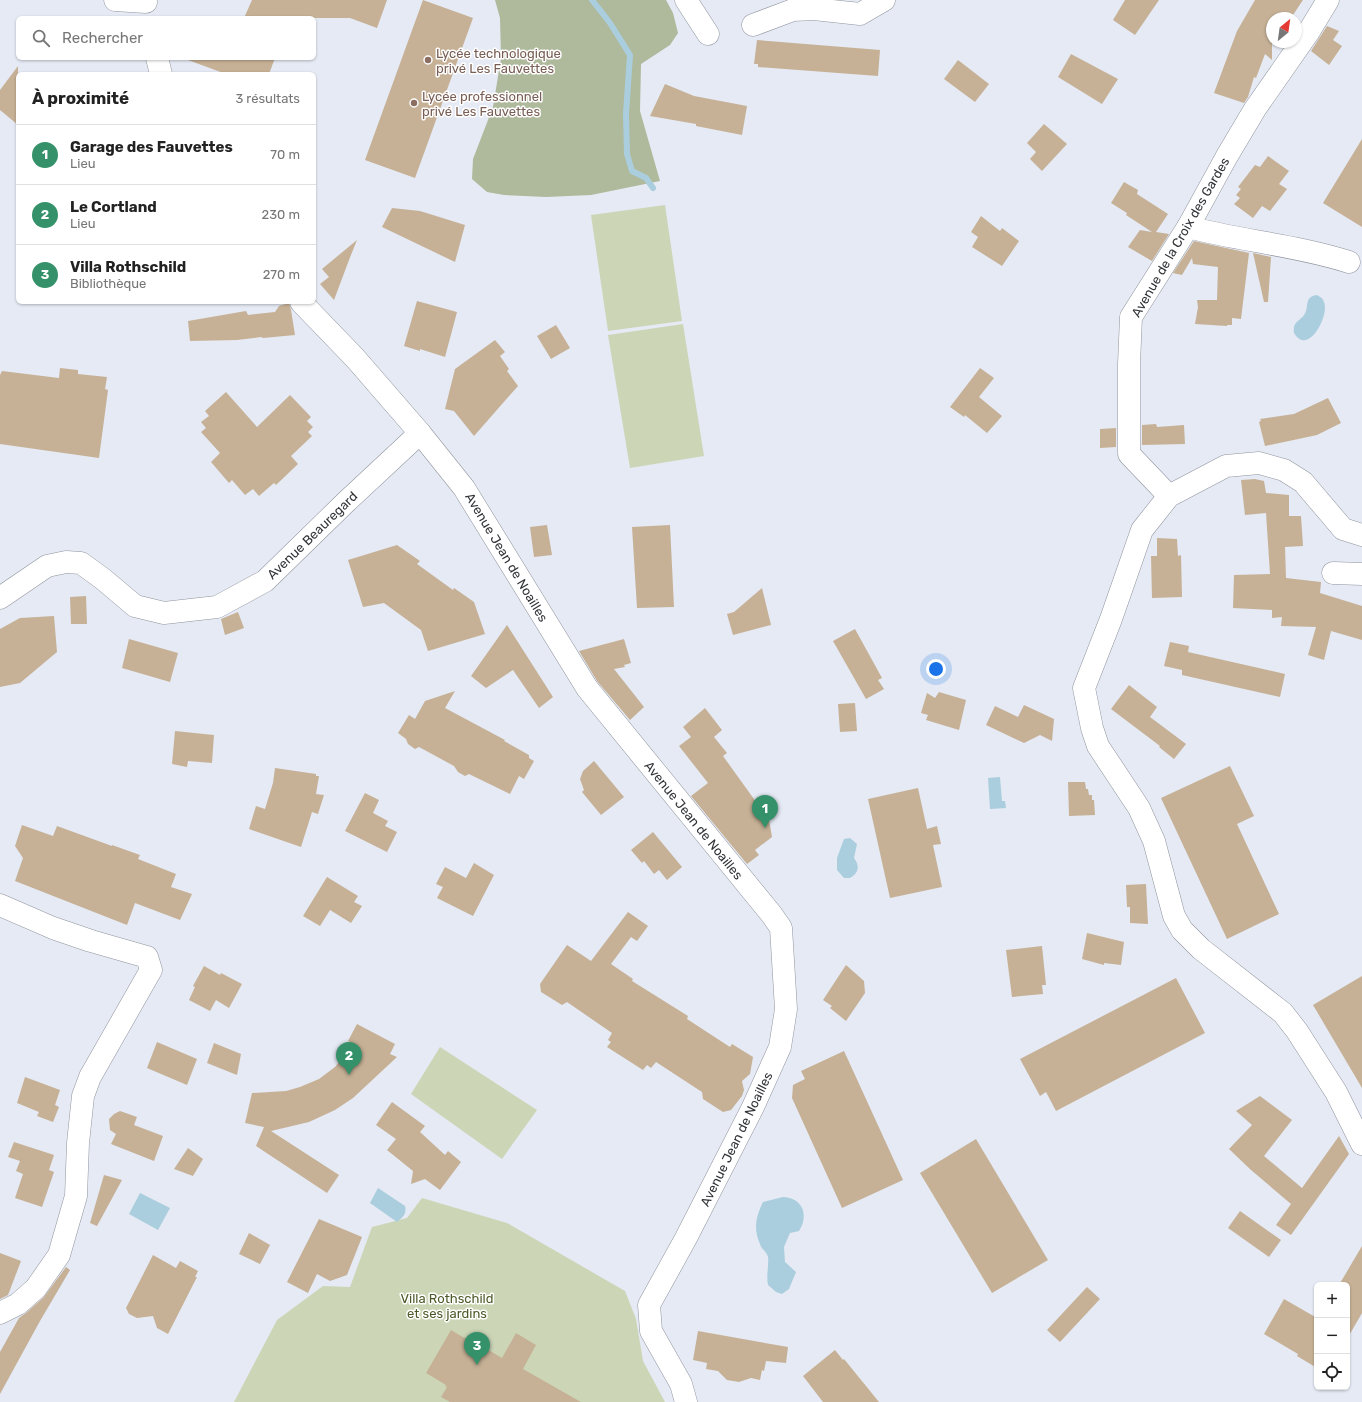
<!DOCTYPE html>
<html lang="fr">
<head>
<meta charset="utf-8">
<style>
	body { margin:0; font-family:Rubik,sans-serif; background:#f6f6f6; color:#222 }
	.controls { position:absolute; right:12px; bottom:12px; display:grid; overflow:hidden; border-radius:6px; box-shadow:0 1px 3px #0004 }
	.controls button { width:36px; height:36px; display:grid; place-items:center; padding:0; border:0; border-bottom:1px solid #e0e0e0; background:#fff; color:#222; font:20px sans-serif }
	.compass { position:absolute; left:1266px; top:12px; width:36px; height:36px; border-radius:50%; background:#fff; box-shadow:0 1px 3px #0004; rotate:29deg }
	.you { position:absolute; left:936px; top:669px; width:14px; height:14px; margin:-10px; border:3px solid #fff; border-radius:50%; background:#1a73e8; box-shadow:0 0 0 6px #1a73e833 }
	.badge { display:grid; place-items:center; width:26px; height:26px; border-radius:50%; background:#349169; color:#fff; font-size:13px; font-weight:700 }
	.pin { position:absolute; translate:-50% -33px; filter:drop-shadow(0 1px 2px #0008) }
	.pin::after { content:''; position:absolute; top:21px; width:14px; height:12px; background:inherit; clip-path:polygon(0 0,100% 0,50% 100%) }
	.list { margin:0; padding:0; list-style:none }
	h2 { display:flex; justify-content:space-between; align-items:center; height:52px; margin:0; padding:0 16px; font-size:17px }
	h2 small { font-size:13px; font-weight:400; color:#767676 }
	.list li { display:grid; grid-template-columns:26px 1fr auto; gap:12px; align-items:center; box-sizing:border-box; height:60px; padding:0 16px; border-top:1px solid #e0e0e0 }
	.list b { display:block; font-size:15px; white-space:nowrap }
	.list p { margin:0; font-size:13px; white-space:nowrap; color:#767676 }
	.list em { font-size:13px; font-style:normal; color:#767676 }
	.icon { flex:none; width:22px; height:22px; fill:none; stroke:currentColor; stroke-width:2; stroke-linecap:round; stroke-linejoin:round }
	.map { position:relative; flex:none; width:1362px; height:1402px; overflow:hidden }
	.search { position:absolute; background:#fff; box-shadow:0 1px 3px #0004; left:16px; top:16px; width:300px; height:44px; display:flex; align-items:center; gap:10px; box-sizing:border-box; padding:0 14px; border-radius:6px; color:#767676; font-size:15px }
	.panel { position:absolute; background:#fff; box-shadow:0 1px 3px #0004; left:16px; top:72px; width:300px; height:232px; border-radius:6px }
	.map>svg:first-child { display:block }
	.green { fill:#ccd6b7 }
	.forest { fill:#afb99b }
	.water { fill:#abcedf }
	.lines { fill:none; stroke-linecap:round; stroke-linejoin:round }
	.stream { stroke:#abcedf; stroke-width:6 }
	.building { fill:#c6b196 }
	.street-casing { stroke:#90949e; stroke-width:23 }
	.street { stroke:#fff; stroke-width:22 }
	.education-dot { fill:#8d6e63; stroke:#fff; stroke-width:1.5 }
	.labels { text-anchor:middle; stroke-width:3; stroke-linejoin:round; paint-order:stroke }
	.education-label { font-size:13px; fill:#785e54; stroke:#fff; text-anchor:start }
	.street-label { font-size:13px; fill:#313337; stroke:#fff }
	.park-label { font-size:13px; fill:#4c5928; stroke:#fff }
</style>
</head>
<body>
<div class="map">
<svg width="1362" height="1402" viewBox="0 0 1362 1402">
	<rect width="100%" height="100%" fill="#e5eaf4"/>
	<g class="green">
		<path d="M665,205l17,116 -74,10 -17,-116z"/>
		<path d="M683,324l21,132 -74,12 -22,-133z"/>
		<path d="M440,1047l97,63 -35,49 -91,-65z"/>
		<path d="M422,1198l85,25 118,68 11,28 7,42 22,41h-431l43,-82 46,-34 27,1 22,-60 35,-9z"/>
	</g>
	<path class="forest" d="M495,0h171l7,13 5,20 -8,12 -29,19 -1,47 20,70 -69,14 -45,2 -42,-2 -17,-3 -15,-13 1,-20 20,-52 8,-49 -1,-40z"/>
	<g class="water">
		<path d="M1317,295c3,2 6,3 7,7 6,13 -16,55 -30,31 -1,-12 4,-10 10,-18 6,-8 -1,-18 13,-20z"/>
		<path d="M1000,777l2,24h3l1,7 -16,1 -2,-31z"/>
		<path d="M850,838l7,6 -3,14c6,8 5,15 -4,20h-6l-7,-8v-12l7,-19z"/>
		<path d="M378,1188l27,18c2,8 -2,11 -8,16l-27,-19z"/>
		<path d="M140,1193l30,15 -12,22 -29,-16z"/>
		<path d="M783,1197c20,1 26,18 16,34l-9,2 -6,14 1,15 11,10 -7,17 -7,5 -6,-2 -8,-7c-2,-10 1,-19 0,-28 -1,-5 -7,-8 -8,-13 -7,-16 -4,-27 3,-42z"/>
	</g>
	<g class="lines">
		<path class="stream" d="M592,0l18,23 20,32 -4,59 1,40 5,17 14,7 7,10"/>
	</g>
	<g class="building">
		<path d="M252,0h135l-10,28 -27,-10h-106z"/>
		<path d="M423,0l50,18 -58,160 -50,-18z"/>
		<path d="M1125,0h34l-24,35 -22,-15z"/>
		<path d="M1255,0h48l-12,18h-19v42l-7,-6 -9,24 -2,-1 -6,20 -4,6 -30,-10 23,-62z"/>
		<path d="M1327,26l12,5 -6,9 9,6 -13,19 -18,-14z"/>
		<path d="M757,40l123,10 -2,26 -120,-9v-3h-4z"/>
		<path d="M1071,54l47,25 -16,25 -44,-27z"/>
		<path d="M188,58h87l-6,16h-43l-38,-14z"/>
		<path d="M958,60l31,24 -14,18 -31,-23z"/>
		<path d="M18,66v59l-18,-15v-20z"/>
		<path d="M665,84l29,12 53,10 -5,29 -46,-9v-2l-46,-8z"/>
		<path d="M1044,124l23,20 -25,27 -12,-12 6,-7 -9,-9z"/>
		<path d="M1362,139v88l-39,-24z"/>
		<path d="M1268,156l21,15 -10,13 8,5 -17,22 -8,-5 -9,12 -19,-14 6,-6 -4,-3 5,-6 -3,-2 17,-22 5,2z"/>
		<path d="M1124,182l14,8 -1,4 31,20 -12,18 13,2 -17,27 -24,-14 12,-17 12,2 -26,-17 1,-2 -16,-10z"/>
		<path d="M392,208l28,3 45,14 -10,37 -73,-35z"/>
		<path d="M981,216l19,15 2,-3 17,13 -17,25 -30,-19 6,-10 -7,-5z"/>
		<path d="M357,240l-8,20 -15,40 -14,-16 9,-7 -7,-8z"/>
		<path d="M1194,241l55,12 -8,66 -9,-1v7h-5v1l-32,-2 3,-17 -1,-7h20l1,-33 -25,-3 -1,-6 -10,17 -9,-2z"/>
		<path d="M1253,253l18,4 -3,45h-4z"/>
		<path d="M417,301l40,11 -12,45 -25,-8v2l-16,-5z"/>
		<path d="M289,303l2,7 4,25 -32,3 -2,-1 -24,3 -47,1 -2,-20 58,-10 2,4 27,-3 4,-6z"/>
		<path d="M556,325l14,23 -19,11 -14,-23z"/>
		<path d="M495,340l10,12 -5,4 9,13 -2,2 11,15 -44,50 -20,-25 -9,-2 10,-40z"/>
		<path d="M60,368l18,2v4l29,3 -2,12 3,1 -9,68 -99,-14v-69l2,-4 57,7z"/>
		<path d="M980,368l14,10 -15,19 23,19 -15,17 -22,-18 -1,2 -14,-10z"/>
		<path d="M226,392l31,35 33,-32 21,22 -4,4 6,6 -5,5 4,4 -21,20 7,8 -22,21 -2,-2 -15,13 -6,-7 -8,6 -13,-15 -3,3 -18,-21 9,-9 -19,-21 5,-4 -5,-6 8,-6 -4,-5z"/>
		<path d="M1328,398l13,25 -24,12 -52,11 -6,-24 2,-1 -1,-2 34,-5z"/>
		<path d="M1156,424l1,3 27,-2 1,19 -43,1v-20z"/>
		<path d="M1116,428v19l-16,1v-19z"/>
		<path d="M1255,479l9,2 2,12 23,2v21h12l2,30 -18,1 1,31 35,4 -1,11 42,13v34l-31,-9 -7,29 -16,-5 8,-28 -35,-1 1,-9 -10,1v-8l-39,-2 1,-33 36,-1 -4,-61 -21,2 -4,-35z"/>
		<path d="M547,525l5,30 -18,2 -4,-30z"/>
		<path d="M670,525l4,82 -37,1 -5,-81z"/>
		<path d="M1157,538l20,1 1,17 3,-1 1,42 -30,1 -1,-42h6z"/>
		<path d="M397,545l23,16 -3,3 36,26 1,-2 20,14 11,32 -57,17 -7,-21 -37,-27 -21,4 -15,-47z"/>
		<path d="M762,588l9,37 -38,10 -6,-21 7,-2z"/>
		<path d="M86,596l1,28h-16l-1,-27z"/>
		<path d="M238,612l6,16 -19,7 -4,-16z"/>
		<path d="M54,616l3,36 -37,31 -20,4v-58l20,-11z"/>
		<path d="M507,625l46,72 -14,11 -26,-38 -27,18 -15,-12z"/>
		<path d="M855,629l27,49 -4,2 6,9 -18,10 -33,-58z"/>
		<path d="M129,639l49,14 -8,29 -48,-14z"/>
		<path d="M624,639l7,24 -7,2 1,2 -11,2 30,38 -14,13 -33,-39 -18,-30z"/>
		<path d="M1170,642l19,4 -1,6 97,22 -5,23 -98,-22v-5l-18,-4z"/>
		<path d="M1129,685l28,22 -7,10 36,27 -12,15 -15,-12 1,-1 -49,-37z"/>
		<path d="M455,691l-10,17 60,32 -1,1 25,14v3l5,3 -10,18 -5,-3 -9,18 -41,-20 -4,2 -7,-4 -4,-6 -35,-19 -4,2 -7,-5 -2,-5 -8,-6 11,-18 6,4 10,-18z"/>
		<path d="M939,692l27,8 -7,30 -33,-10 2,-5 -7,-2 6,-20 8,5z"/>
		<path d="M855,703l2,28 -17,1 -2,-28z"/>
		<path d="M1024,705l30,14 -2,22 -12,-6 -16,8 -38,-18 9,-19 23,11z"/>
		<path d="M705,708l17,22 -8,7 13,16 -4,3 46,64 3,17 -17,13 4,5 -12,9 -56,-68 17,-13 -29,-37 12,-9 -8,-10z"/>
		<path d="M175,731l39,4 -2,28 -24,-2 -1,6 -15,-3z"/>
		<path d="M594,761l30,36 -23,18 -19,-23 2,-2 -4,-11 3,-8z"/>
		<path d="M1230,766l24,50 -17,8 42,90 -52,25 -66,-141z"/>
		<path d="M275,768l41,6v2h3l-3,18 8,1 -6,19 -6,-2 -11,35 -52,-18 7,-23 9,3 8,-26z"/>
		<path d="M1068,782h17l1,7h2l1,6h3v5h2l1,15 -26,1z"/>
		<path d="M918,788l9,41 10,-3 4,18 -8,1 9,42 -52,11 -22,-99z"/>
		<path d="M365,793l14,7 -6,13 15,8 -3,5 12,6 -10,20 -42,-21z"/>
		<path d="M22,825l31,11 4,-10 55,20v-1l28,10 -2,4 38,15 -5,13 21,7 -12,26 -45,-17 -8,22 -112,-44 8,-23 -8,-12z"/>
		<path d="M653,832l29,35 -15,13 -8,-10 -5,4 -10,-13 -2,2 -11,-13z"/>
		<path d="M474,863l20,12 -21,41 -36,-18 6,-11 -7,-3 9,-17 21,11z"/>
		<path d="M327,877l31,19 -4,6 8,4 -11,17 -21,-13 -10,16 -17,-10z"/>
		<path d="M1146,884l2,40 -18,-1v-16h-3l-1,-22z"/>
		<path d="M628,912l20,14 -11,15 -6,-4 -20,27 22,15 -1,2 56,35 -1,3 43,28 2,-3 21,13 -3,17 -8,7 2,9 -2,6 -11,14 -8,2 -20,-13 -1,-7 -46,-30 -5,6 -4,-3 -4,5 -36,-23 4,-5 -3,-2 4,-7 -45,-31 -5,3 -21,-13 -1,-8 27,-39 24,16z"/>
		<path d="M1087,933l37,9 -3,23 -17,-2v2l-22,-6z"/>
		<path d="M1042,946l4,39h-4l1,9 -31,3 -6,-47z"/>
		<path d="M846,965l18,16 1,12 -19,28 -16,-13 2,-2 -9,-6z"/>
		<path d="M204,966l16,9 1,-2 21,11 -13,24 -13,-8 -6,11 -21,-11 6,-13 -2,-1z"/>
		<path d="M1362,976v112l-49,-83z"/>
		<path d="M1176,978l29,55 -149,78 -10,-19 -6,4 -20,-37z"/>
		<path d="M357,1024l38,20 -5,10 7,3 -44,41 -18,12 -26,12 -38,9 68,44 -12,18 -71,-47 8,-19 -19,-4 7,-30 34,-2 14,-4 19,-8 16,-12 19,-23 -6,-3z"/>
		<path d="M157,1042l40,17 -10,26 -40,-17z"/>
		<path d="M214,1043l27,11 -4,21 -30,-12z"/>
		<path d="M844,1051l59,129 -61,28 -50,-110 1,-13 12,-6 -4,-8z"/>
		<path d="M25,1077l35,13 -5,15 4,2 -6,15 -16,-6 2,-4 -22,-9z"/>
		<path d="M1260,1096l32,24 -28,36 38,32 37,-52 10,18 -58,81 -15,-10 15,-21 -40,-34 -22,-21 23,-24 -16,-14z"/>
		<path d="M392,1102l33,24 -5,6 25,23 3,-4 13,11 -21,28 -15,-11 -14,5 2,-13 -26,-21 9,-11 -20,-14z"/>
		<path d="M120,1111l17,6 -3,8 29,11 -9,25 -43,-17 5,-10 -6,-4 -1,-11 5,-5z"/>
		<path d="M976,1139l72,121 -56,33 -72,-120z"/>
		<path d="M14,1142l40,13 -5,15 5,2 -12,35 -27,-9 8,-24 -7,-3 4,-10 -12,-4z"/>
		<path d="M188,1148l15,11 -10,17 -19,-7z"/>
		<path d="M104,1175l18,5 -25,46 -7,-3z"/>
		<path d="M1240,1211l41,29 -12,17 -41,-29z"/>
		<path d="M319,1219l43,18 -15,38 -17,6 -13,-7 -9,19 -21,-11z"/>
		<path d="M249,1233l21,12 -10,19 -21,-10z"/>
		<path d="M1362,1246v67l-15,26v-54h-8z"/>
		<path d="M0,1253l21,8 -13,34 -8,4z"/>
		<path d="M153,1255l23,13 4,-7 18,10 -3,6h2l-29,57 -11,-6 -4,-12 -16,2 -8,-4 -3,-6z"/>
		<path d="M66,1267l4,3 -30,51 -40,73v-42l19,-34 7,-5 18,-16z"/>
		<path d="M1087,1287l13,12 -40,43 -13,-12z"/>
		<path d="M1284,1299l33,19v50l-20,-12 1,-2 -34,-20z"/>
		<path d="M451,1330l20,12 1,-2 30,18 14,-25 20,12 -13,24 58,33h-131l-9,-5 6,-10 -2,-1 1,-1 -20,-12z"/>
		<path d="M698,1331l90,16 -2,16 -20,-2 -2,10 -2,-1 -2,10 -9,-2 -12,4 -12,-2 -9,-9 -12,-2 1,-6 -14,-3z"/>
		<path d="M835,1350l8,10 1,-1 35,43h-56l-20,-26z"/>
	</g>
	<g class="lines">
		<g class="street-casing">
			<g id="street">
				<path d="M115,0l31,2"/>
				<path d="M686,0l22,34"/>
				<path d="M753,25l40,-15 21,-1 46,5 24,-14"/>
				<path d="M157,58l4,16"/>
				<path d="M1188,227c53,14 108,18 161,35"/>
				<path d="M301,302l54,56 65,75 44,55 123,200 185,227 9,13 5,81 -6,38 -27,60 -67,131 -37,67 2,26 30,53 5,18"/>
				<path d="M1169,496l-40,-42v-90l2,-47 57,-90 39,-71 28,-47 53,-76 20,-33"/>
				<path d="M1362,535l-19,-6 -40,-47 -19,-12 -25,-7 -33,3 -57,30 -27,34 -31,89 -27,69 8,40 6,18 41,62 15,33 20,75 8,14 19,19 82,64 14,18 39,61 26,52"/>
				<path d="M1333,573l29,1"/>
				<path d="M0,598l47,-32 19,-4 15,1 22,16 32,27 29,7 53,-6 48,-26 81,-79 74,-69"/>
				<path d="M0,905l53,23 38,13 56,16 4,13 -61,107 -7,19 -5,47 -2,53 -17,59 -23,33 -18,16 -18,9"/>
			</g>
		</g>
		<use href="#street" class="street"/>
	</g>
	<g class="education-dot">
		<circle cx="428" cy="60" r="4"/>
		<circle cx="414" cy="103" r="4"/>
	</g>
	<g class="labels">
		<g class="education-label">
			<text x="436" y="58">Lycée technologique<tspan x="436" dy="15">privé Les Fauvettes</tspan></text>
			<text x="422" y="101">Lycée professionnel<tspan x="422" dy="15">privé Les Fauvettes</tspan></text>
		</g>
		<g class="street-label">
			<text transform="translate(1180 237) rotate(-60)" y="5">Avenue de la Croix des Gardes</text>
			<text transform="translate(312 535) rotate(-44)" y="5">Avenue Beauregard</text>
			<text transform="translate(507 557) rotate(59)" y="5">Avenue Jean de Noailles</text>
			<text transform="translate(694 820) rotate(51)" y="5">Avenue Jean de Noailles</text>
			<text transform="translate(736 1139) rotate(-64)" y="5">Avenue Jean de Noailles</text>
		</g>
		<g class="park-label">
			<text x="447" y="1303">Villa Rothschild<tspan x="447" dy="15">et ses jardins</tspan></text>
		</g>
	</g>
</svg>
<div class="controls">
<button>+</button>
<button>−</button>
<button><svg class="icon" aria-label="locate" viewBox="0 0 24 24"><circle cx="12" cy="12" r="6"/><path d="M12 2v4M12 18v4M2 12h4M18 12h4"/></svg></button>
</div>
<svg class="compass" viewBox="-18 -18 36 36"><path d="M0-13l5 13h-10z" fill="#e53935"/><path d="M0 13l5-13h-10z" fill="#767676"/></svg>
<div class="you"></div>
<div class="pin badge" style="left:765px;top:828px">1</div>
<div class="pin badge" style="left:349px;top:1075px">2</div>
<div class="pin badge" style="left:477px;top:1365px">3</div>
<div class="search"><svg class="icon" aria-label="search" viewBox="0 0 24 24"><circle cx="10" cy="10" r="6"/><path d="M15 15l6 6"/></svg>Rechercher</div>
<section class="panel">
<h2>À proximité<small>3 résultats</small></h2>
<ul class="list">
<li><span class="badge">1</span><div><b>Garage des Fauvettes</b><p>Lieu</p></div><em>70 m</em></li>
<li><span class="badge">2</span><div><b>Le Cortland</b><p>Lieu</p></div><em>230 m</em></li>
<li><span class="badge">3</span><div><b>Villa Rothschild</b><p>Bibliothèque</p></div><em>270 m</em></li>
</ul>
</section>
</div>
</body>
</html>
